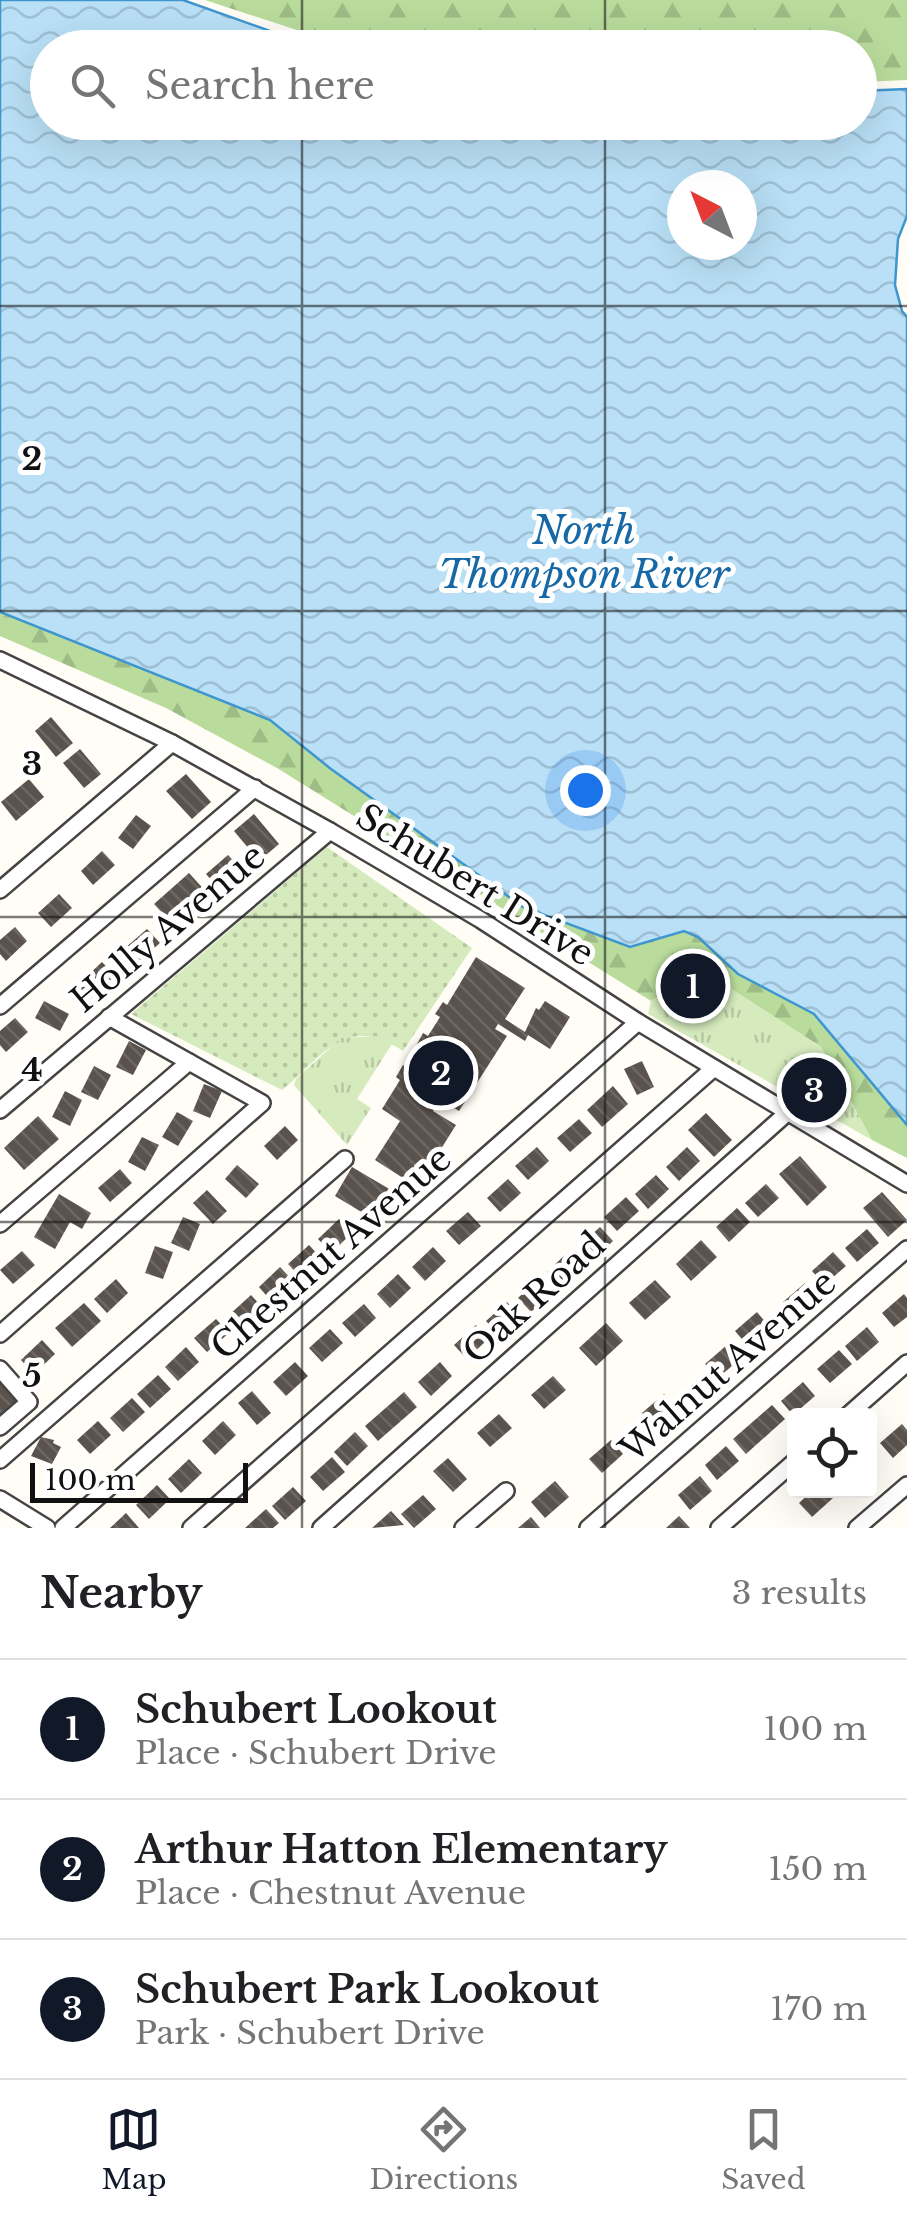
<!DOCTYPE html>
<html lang="en">
<head>
<meta charset="utf-8">
<style>
	body { margin:0; font-family:"Libre Baskerville",serif; background:#f2f2f2; color:#202124 }
	.controls { position:absolute; right:30px; bottom:30px; display:grid; overflow:hidden; border-radius:10px; box-shadow:0 10px 40px #0002 }
	.controls button { width:90px; height:90px; display:grid; place-items:center; padding:0; border:0; border-bottom:2px solid #e0e0e0; background:#fff; color:#202124; font:50px sans-serif }
	.compass { position:absolute; left:667px; top:170px; width:90px; height:90px; border-radius:50%; background:#fff; box-shadow:0 10px 40px #0002; rotate:318deg }
	.scale { position:absolute; left:30px; bottom:25px; width:218px; box-sizing:border-box; padding-left:10px; border:5px solid #111; border-top:0; font-size:28px; line-height:35px; white-space:nowrap; color:#111; -webkit-text-stroke:8px #fff; paint-order:stroke }
	.you { position:absolute; left:585px; top:790px; width:35px; height:35px; margin:-25px; border:8px solid #fff; border-radius:50%; background:#1a73e8; box-shadow:0 0 0 15px #1a73e833 }
	.badge { display:grid; place-items:center; width:65px; height:65px; border-radius:50%; background:#111827; color:#fff; font-size:32px; font-weight:700 }
	.pin { position:absolute; translate:-50% -50%; border:5px solid #fff; box-shadow:0 2px 10px #0006 }
	.list { margin:0; padding:0; list-style:none }
	h2 { display:flex; justify-content:space-between; align-items:center; height:130px; margin:0; padding:0 40px; font-size:42px }
	h2 small { font-size:32px; font-weight:400; color:#757577 }
	.list li { display:grid; grid-template-columns:65px 1fr auto; gap:30px; align-items:center; box-sizing:border-box; height:140px; padding:0 40px; border-top:2px solid #e0e0e0 }
	.list b { display:block; font-size:38px; white-space:nowrap }
	.list p { margin:0; font-size:32px; white-space:nowrap; color:#757577 }
	.list em { font-size:32px; font-style:normal; color:#757577 }
	.icon { flex:none; width:55px; height:55px; fill:none; stroke:currentColor; stroke-width:2; stroke-linecap:round; stroke-linejoin:round }
	.map { position:relative; flex:none; width:907px; height:1528px; overflow:hidden }
	.search { position:absolute; background:#fff; box-shadow:0 10px 40px #0002; left:30px; right:30px; top:30px; height:110px; display:flex; align-items:center; gap:25px; box-sizing:border-box; padding:0 35px; border-radius:55px; color:#757577; font-size:38px }
	.sheet { height:550px; background:#fff }
	nav { display:flex; justify-content:space-around; align-items:center; box-sizing:border-box; height:140px; border-top:2px solid #e0e0e0; background:#fff; font-size:28px; color:#757577 }
	nav a { display:grid; justify-items:center; gap:5px }
	nav .on { color:#111827 }
	.map>svg:first-child { display:block }
	.grass { fill:url(#grass-dots) }
	.forest { fill:url(#forest-firs) }
	.park { fill:url(#park-tufts) }
	.water { fill:url(#water-waves); stroke:#3f96cf; stroke-width:2.5; fill-rule:evenodd }
	.building { fill:url(#building-back-hatch) }
	.lines { fill:none; stroke-linecap:round; stroke-linejoin:round }
	.minor-casing { stroke:#444; stroke-width:20 }
	.minor { stroke:#fff; stroke-width:15 }
	.grid { fill:none; stroke:#111; stroke-width:2.5; stroke-opacity:0.55 }
	.labels { text-anchor:middle; stroke-width:10; stroke-linejoin:round; paint-order:stroke }
	.street-label { font-size:35px; fill:#111; stroke:#fff }
	.water-label { font-size:38px; font-style:italic; fill:#1768a6; stroke:#fff }
	.grid-label { font-size:32px; text-anchor:middle; font-weight:bold; fill:#111; stroke:#fff; stroke-width:10; stroke-linejoin:round; paint-order:stroke }
</style>
</head>
<body>
<div class="map">
<svg width="907" height="1528" viewBox="0 0 907 1528">
	<defs>
		<pattern id="grass-dots" width="8" height="8" patternUnits="userSpaceOnUse" patternTransform="scale(2.5)"><rect width="8" height="8" fill="#d5ebbd"/><path d="M2 2h.1M6 6h.1" fill="none" stroke="#b6c8a1" stroke-width="1.8" stroke-linecap="round"/></pattern>
		<pattern id="forest-firs" width="22" height="20" patternUnits="userSpaceOnUse" patternTransform="scale(2.5)"><rect width="22" height="20" fill="#b9dc9c"/><path d="M5 1l3.5 6h-7zM16 11l3.5 6h-7z" fill="#9ebc85"/></pattern>
		<pattern id="park-tufts" width="24" height="20" patternUnits="userSpaceOnUse" patternTransform="scale(2.5)"><rect width="24" height="20" fill="#d5ebbd"/><path d="M3 7l-1-3M5 7V3M7 7l1-3M15 17l-1-3M17 17v-4M19 17l1-3" fill="none" stroke="#b6c8a1"/></pattern>
		<pattern id="water-waves" width="16" height="10" patternUnits="userSpaceOnUse" patternTransform="scale(2.5)"><rect width="16" height="10" fill="#b9e0f7"/><path d="M0 5q4-4 8 0t8 0" fill="none" stroke="#9ebfd3"/></pattern>
		<pattern id="building-back-hatch" width="6" height="6" patternUnits="userSpaceOnUse" patternTransform="scale(2.5)"><rect width="6" height="6" fill="#5a524d"/><path d="M-1 5l2 2M0 0l6 6M5-1l2 2" fill="none" stroke="#6d6662"/></pattern>
	</defs>
	<rect width="100%" height="100%" fill="#fffdf5"/>
	<path class="grass" d="M327,847l145,101 -69,103c-58,-38 -78,4 -121,39l-151,-76z"/>
	<g class="forest">
		<path d="M205,0h702v80l-47,2v-34l-511,-1z"/>
		<path d="M0,612l270,108 61,49 192,138 107,40 54,-17 14,7 40,37 76,40 93,111v33l-35,-18 -51,-93 -99,-64 -61,-13 21,11 -31,20 -374,-233 -111,-60 -166,-72z"/>
	</g>
	<g class="park">
		<path d="M682,956l21,4 19,23 99,64 51,93 -224,-126 3,-13 30,-20 -21,-11z"/>
		<path d="M380,1036l12,8 -35,55 14,9 -24,37 -53,-60 2,-6 45,-41z"/>
	</g>
	<path class="water" d="M0,0h183l132,47 -267,1v74h549l128,16 39,-15 96,-1v-31l47,-2v127l-9,23 -3,46 7,26 5,6v808l-93,-111 -76,-40 -40,-37 -14,-6 -54,16 -107,-40 -192,-138 -61,-49 -270,-108zM682,185h60v60h-60z"/>
	<g class="building">
		<path d="M51,717l22,26 -17,14 -21,-26z"/>
		<path d="M80,749l21,25 -17,14 -21,-25z"/>
		<path d="M186,774l25,28 -19,17 -26,-28z"/>
		<path d="M29,779l15,18 -28,24 -15,-19z"/>
		<path d="M254,814l25,30 -20,17 -25,-30z"/>
		<path d="M136,815l15,11 -18,23 -15,-11z"/>
		<path d="M102,851l13,14 -22,20 -12,-14z"/>
		<path d="M228,855l13,14 -22,20 -13,-15z"/>
		<path d="M189,873l21,23 -35,31 -21,-23z"/>
		<path d="M59,894l13,14 -21,19 -13,-14z"/>
		<path d="M15,927l12,14 -21,20 -6,-7v-14z"/>
		<path d="M147,929l13,14 -22,19 -13,-14z"/>
		<path d="M476,957l49,31 -20,31 20,13 11,-24 3,2 6,-9 25,16 -20,32 -22,-14 -3,6 -27,-17 -3,5 12,7 -48,75 -18,-11 -8,11 23,14 -39,62 -42,-27 25,-39 -18,-12 18,-29 -4,-3 7,-12 5,3 12,-19 -4,-3 7,-13 5,3 12,-19 -5,-3 8,-12 4,3z"/>
		<path d="M102,962l13,14 -32,29 -12,-14z"/>
		<path d="M686,978l6,7 8,-6 6,7 -9,8 -12,-2 -6,-9z"/>
		<path d="M44,1001l25,13 -9,17 -25,-13z"/>
		<path d="M15,1018l13,14 -22,20 -6,-7v-14z"/>
		<path d="M129,1041l17,9 -13,25 -17,-8z"/>
		<path d="M642,1061l12,26 -17,8 -13,-26z"/>
		<path d="M94,1066l17,9 -13,25 -17,-8z"/>
		<path d="M204,1084l18,7 -12,27 -17,-7z"/>
		<path d="M613,1086l15,18 -26,23 -15,-17z"/>
		<path d="M65,1091l17,9 -12,26 -18,-9z"/>
		<path d="M177,1112l16,9 -15,25 -16,-9z"/>
		<path d="M706,1113l26,27 -18,17 -26,-27z"/>
		<path d="M38,1116l21,23 -35,31 -20,-22z"/>
		<path d="M579,1119l13,14 -22,19 -13,-14z"/>
		<path d="M285,1126l13,14 -21,20 -13,-14z"/>
		<path d="M142,1137l17,8 -14,26 -17,-9z"/>
		<path d="M537,1147l12,14 -21,19 -13,-14z"/>
		<path d="M687,1147l13,14 -21,20 -13,-14z"/>
		<path d="M800,1156l27,31 -20,19 -28,-32z"/>
		<path d="M237,1165l22,19 -13,14 -21,-19z"/>
		<path d="M352,1167l44,26 -18,29 -43,-26z"/>
		<path d="M120,1169l12,14 -22,19 -12,-14z"/>
		<path d="M656,1175l13,14 -21,20 -13,-15z"/>
		<path d="M508,1179l13,14 -21,19 -13,-14z"/>
		<path d="M766,1184l13,14 -21,19 -13,-14z"/>
		<path d="M207,1190l20,21 -14,13 -20,-21z"/>
		<path d="M882,1192l25,28 -19,17 -25,-29z"/>
		<path d="M59,1194l32,19 -9,16 -12,-7 -15,27 -21,-12z"/>
		<path d="M626,1197l13,14 -22,20 -13,-14z"/>
		<path d="M737,1208l13,14 -21,20 -13,-15z"/>
		<path d="M468,1212l13,14 -22,19 -13,-14z"/>
		<path d="M183,1217l17,7 -11,27 -18,-8z"/>
		<path d="M339,1219l13,14 -21,20 -13,-14z"/>
		<path d="M600,1227l13,14 -21,20 -13,-15z"/>
		<path d="M867,1229l12,14 -22,19 -12,-14z"/>
		<path d="M701,1240l16,17 -26,24 -15,-17z"/>
		<path d="M309,1245l13,14 -21,19 -13,-14z"/>
		<path d="M155,1246l18,6 -10,27 -18,-6z"/>
		<path d="M433,1247l13,14 -21,20 -13,-14z"/>
		<path d="M22,1251l13,14 -22,19 -13,-14z"/>
		<path d="M568,1252l13,14 -21,20 -13,-14z"/>
		<path d="M833,1252l13,14 -22,19 -12,-14z"/>
		<path d="M280,1267l13,14 -22,20 -12,-14z"/>
		<path d="M398,1274l13,14 -21,20 -13,-14z"/>
		<path d="M539,1278l13,14 -21,20 -13,-14z"/>
		<path d="M116,1279l12,14 -21,20 -13,-14z"/>
		<path d="M655,1280l16,17 -26,23 -16,-17z"/>
		<path d="M805,1283l13,15 -22,19 -13,-15z"/>
		<path d="M904,1294l3,4v19l-13,10 -12,-14z"/>
		<path d="M251,1295l13,14 -22,20 -13,-14z"/>
		<path d="M507,1302l13,14 -21,19 -13,-14z"/>
		<path d="M84,1303l17,18 -29,26 -17,-19z"/>
		<path d="M364,1304l12,14 -21,19 -13,-14z"/>
		<path d="M757,1312l12,14 -22,19 -12,-14z"/>
		<path d="M216,1319l13,14 -22,19 -13,-14z"/>
		<path d="M606,1323l17,18 -27,25 -17,-18z"/>
		<path d="M476,1325l12,14 -21,20 -13,-14z"/>
		<path d="M867,1327l12,15 -22,19 -12,-15z"/>
		<path d="M330,1329l13,14 -21,19 -13,-14z"/>
		<path d="M42,1340l13,14 -21,20 -13,-14z"/>
		<path d="M727,1345l13,14 -22,19 -13,-14z"/>
		<path d="M186,1347l13,15 -21,19 -13,-14z"/>
		<path d="M839,1350l13,14 -22,19 -13,-14z"/>
		<path d="M295,1362l13,14 -22,20 -13,-14z"/>
		<path d="M440,1362l12,14 -21,20 -13,-14z"/>
		<path d="M158,1375l13,14 -21,19 -13,-14z"/>
		<path d="M553,1376l13,14 -22,19 -13,-14z"/>
		<path d="M0,1377l22,27 -22,17z"/>
		<path d="M803,1382l12,14 -22,19 -12,-14z"/>
		<path d="M252,1391l19,22 -14,12 -19,-22z"/>
		<path d="M404,1392l13,15 -39,34 -13,-15z"/>
		<path d="M664,1394l12,14 -22,19 -12,-14z"/>
		<path d="M132,1398l13,14 -22,20 -13,-14z"/>
		<path d="M772,1405l13,14 -39,35 -13,-15z"/>
		<path d="M499,1414l13,14 -22,19 -13,-14z"/>
		<path d="M98,1421l13,14 -21,19 -13,-14z"/>
		<path d="M223,1421l13,14 -21,20 -13,-14z"/>
		<path d="M902,1424l5,6v15l-14,13 -13,-15z"/>
		<path d="M355,1432l13,14 -21,20 -13,-14z"/>
		<path d="M41,1437l13,3 -1,3 8,4 -9,17 -21,-8z"/>
		<path d="M611,1440l12,14 -21,19 -13,-14z"/>
		<path d="M726,1446l13,15 -22,19 -12,-15z"/>
		<path d="M332,1457l13,15 -22,19 -13,-14z"/>
		<path d="M448,1458l19,21 -14,13 -20,-21z"/>
		<path d="M189,1459l13,14 -21,20 -13,-14z"/>
		<path d="M700,1476l12,15 -22,19 -12,-15z"/>
		<path d="M555,1481l14,16 -24,21 -14,-16z"/>
		<path d="M157,1485l13,14 -21,20 -13,-14z"/>
		<path d="M293,1487l13,14 -21,19 -13,-14z"/>
		<path d="M813,1490h14l6,8 -21,19 -13,-14z"/>
		<path d="M423,1495l13,14 -22,19 -13,-14z"/>
		<path d="M266,1509l13,14 -6,5h-28z"/>
		<path d="M391,1511l13,14 -32,3z"/>
		<path d="M126,1513l13,15h-29z"/>
		<path d="M679,1516l11,12h-24z"/>
		<path d="M531,1517l9,11h-22z"/>
	</g>
	<g class="lines">
		<g class="minor-casing">
			<g id="minor">
				<path d="M0,660l172,83 158,88 151,89 157,102 269,162"/>
				<path d="M0,890l172,-147"/>
				<path d="M0,1006l255,-218"/>
				<path d="M0,1110l330,-279"/>
				<path d="M0,1224l189,-162"/>
				<path d="M0,1334l262,-231 -153,-86"/>
				<path d="M0,1369l29,33 -29,25"/>
				<path d="M847,1416l60,-53"/>
				<path d="M0,1460l345,-301"/>
				<path d="M0,1499l47,29"/>
				<path d="M63,1528l575,-506"/>
				<path d="M191,1528l523,-460"/>
				<path d="M321,1528l466,-415"/>
				<path d="M463,1528l43,-37"/>
				<path d="M588,1528l319,-279"/>
				<path d="M719,1528l75,-66"/>
				<path d="M857,1528l50,-43"/>
			</g>
		</g>
		<use href="#minor" class="minor"/>
	</g>
	<path class="grid" d="M302,0v48M605,0v48M302,122v1406M605,122v1406M0,306h907M0,611h907M0,917h907M0,1222h907"/>
	<g class="labels">
		<g class="street-label">
			<text transform="translate(475 885) rotate(32)" y="12">Schubert Drive</text>
			<text transform="translate(168 928) rotate(-40)" y="12">Holly Avenue</text>
			<text transform="translate(331 1253) rotate(-41)" y="12">Chestnut Avenue</text>
			<text transform="translate(534 1298) rotate(-42)" y="12">Oak Road</text>
			<text transform="translate(728 1366) rotate(-41)" y="12">Walnut Avenue</text>
		</g>
		<g class="water-label">
			<text x="584" y="544">North<tspan x="584" dy="44">Thompson River</tspan></text>
		</g>
	</g>
	<g class="grid-label">
		<text x="32" y="470">2</text>
		<text x="32" y="775">3</text>
		<text x="32" y="1081">4</text>
		<text x="32" y="1387">5</text>
	</g>
</svg>
<div class="controls">
<button><svg class="icon" aria-label="locate" viewBox="0 0 24 24"><circle cx="12" cy="12" r="6"/><path d="M12 2v4M12 18v4M2 12h4M18 12h4"/></svg></button>
</div>
<svg class="compass" viewBox="-18 -18 36 36"><path d="M0-13l5 13h-10z" fill="#e53935"/><path d="M0 13l5-13h-10z" fill="#757577"/></svg>
<div class="scale">100 m</div>
<div class="you"></div>
<div class="pin badge" style="left:693px;top:986px">1</div>
<div class="pin badge" style="left:441px;top:1073px">2</div>
<div class="pin badge" style="left:814px;top:1090px">3</div>
<div class="search"><svg class="icon" aria-label="search" viewBox="0 0 24 24"><circle cx="10" cy="10" r="6"/><path d="M15 15l6 6"/></svg>Search here</div>
</div>
<section class="sheet">
<h2>Nearby<small>3 results</small></h2>
<ul class="list">
<li><span class="badge">1</span><div><b>Schubert Lookout</b><p>Place · Schubert Drive</p></div><em>100 m</em></li>
<li><span class="badge">2</span><div><b>Arthur Hatton Elementary</b><p>Place · Chestnut Avenue</p></div><em>150 m</em></li>
<li><span class="badge">3</span><div><b>Schubert Park Lookout</b><p>Park · Schubert Drive</p></div><em>170 m</em></li>
</ul>
</section>
<nav>
<a class="on"><svg class="icon" aria-label="map" viewBox="0 0 24 24"><path d="M3 6l6-2 6 2 6-2v14l-6 2-6-2-6 2zM9 4v14M15 6v14"/></svg>Map</a>
<a><svg class="icon" aria-label="directions" viewBox="0 0 24 24"><path d="M12 3l9 9-9 9-9-9zM9 14v-3h6M13 9l2 2-2 2"/></svg>Directions</a>
<a><svg class="icon" aria-label="saved" viewBox="0 0 24 24"><path d="M7 4h10v16l-5-4-5 4z"/></svg>Saved</a>
</nav>
</body>
</html>
